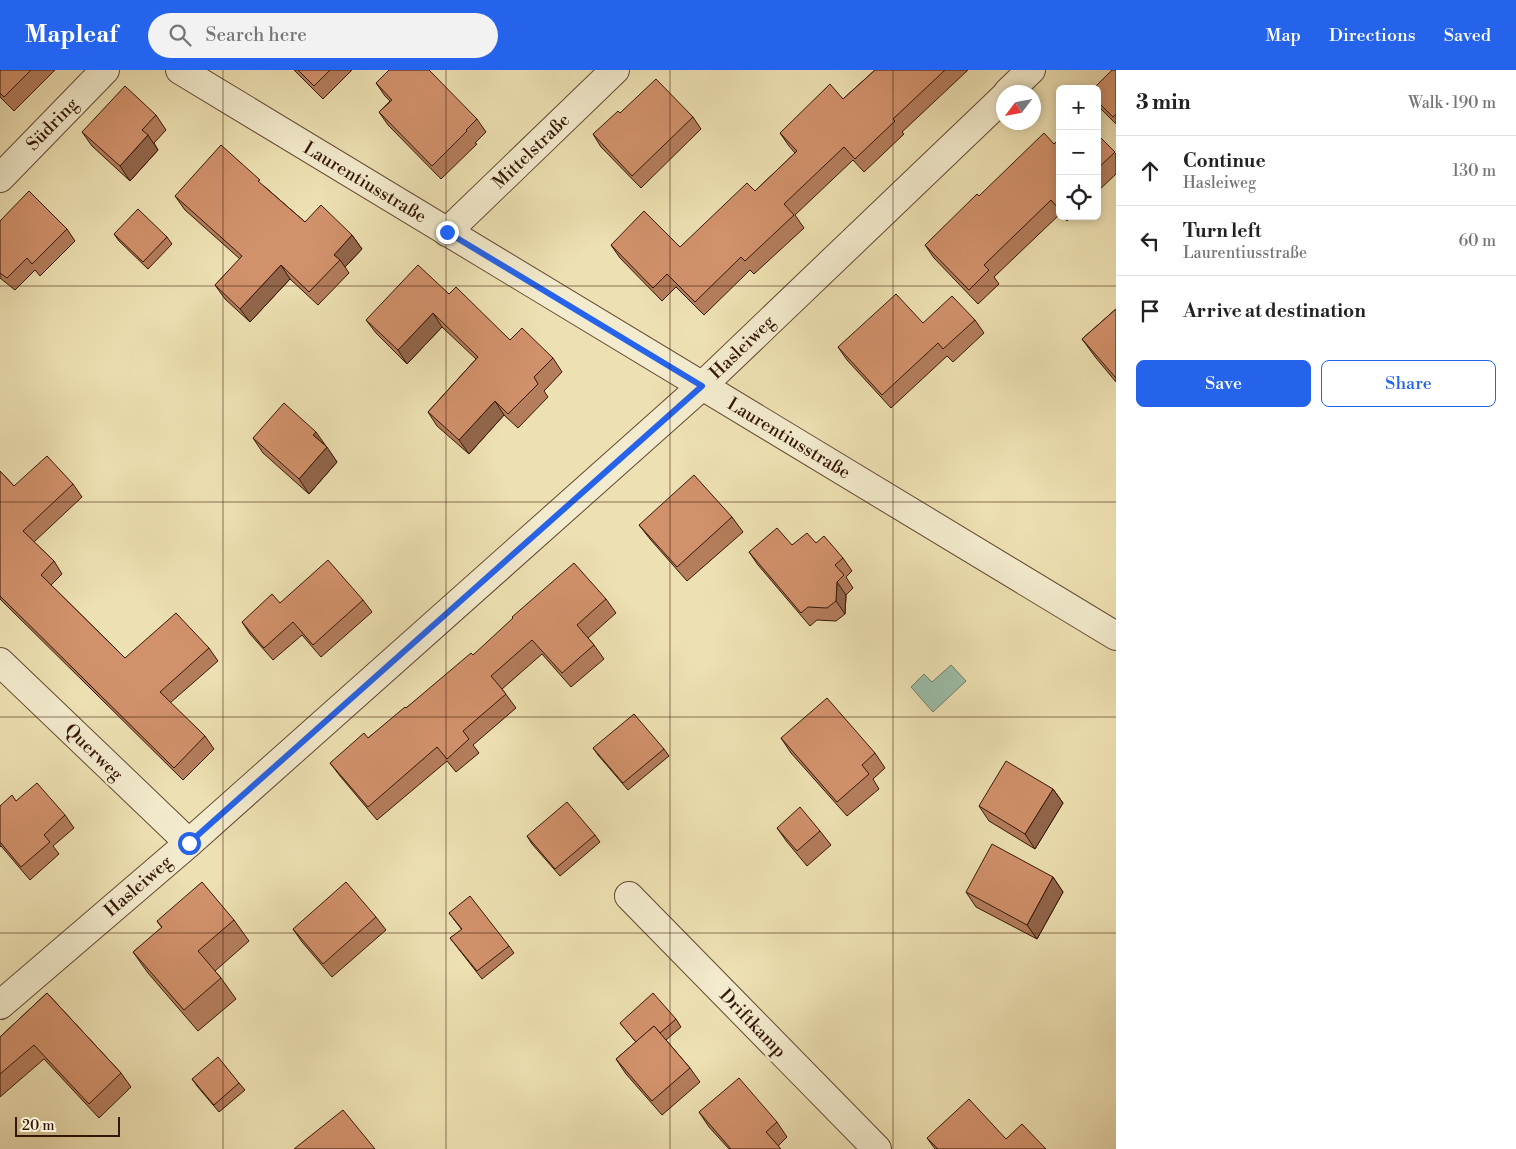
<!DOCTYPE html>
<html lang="en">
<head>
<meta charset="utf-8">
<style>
	body { margin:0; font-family:"Libre Bodoni",serif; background:#f2f2f2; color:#222 }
	.controls { position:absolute; right:15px; top:15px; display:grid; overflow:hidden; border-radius:8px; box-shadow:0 2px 8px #0003 }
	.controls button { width:45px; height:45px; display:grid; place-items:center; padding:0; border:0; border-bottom:1px solid #e0e0e0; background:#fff; color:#222; font:25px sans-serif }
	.compass { position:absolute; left:996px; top:15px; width:45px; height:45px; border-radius:50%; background:#fff; box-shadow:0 2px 8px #0003; rotate:238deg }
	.scale { position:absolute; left:15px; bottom:12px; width:105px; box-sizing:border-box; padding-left:5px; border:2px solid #361707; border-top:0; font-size:14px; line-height:18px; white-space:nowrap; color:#361707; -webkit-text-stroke:4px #f3ebcd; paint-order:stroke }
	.stop { position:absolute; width:15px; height:15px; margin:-11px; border:4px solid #2563eb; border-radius:50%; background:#fff }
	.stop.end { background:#2563eb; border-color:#fff; box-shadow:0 1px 5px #0008 }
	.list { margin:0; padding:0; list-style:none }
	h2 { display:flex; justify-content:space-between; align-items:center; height:65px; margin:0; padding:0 20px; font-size:21px }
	h2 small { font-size:16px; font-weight:400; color:#767676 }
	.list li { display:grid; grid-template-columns:32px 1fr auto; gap:15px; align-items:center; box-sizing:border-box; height:70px; padding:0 20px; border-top:1px solid #e0e0e0 }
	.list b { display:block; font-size:19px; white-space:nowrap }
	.list p { margin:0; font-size:16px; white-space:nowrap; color:#767676 }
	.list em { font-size:16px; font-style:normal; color:#767676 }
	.actions { display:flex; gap:10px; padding:15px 20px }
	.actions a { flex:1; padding:11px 0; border:1px solid #2563eb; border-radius:8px; text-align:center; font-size:18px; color:#2563eb }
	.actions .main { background:#2563eb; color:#fff }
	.icon { flex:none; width:28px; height:28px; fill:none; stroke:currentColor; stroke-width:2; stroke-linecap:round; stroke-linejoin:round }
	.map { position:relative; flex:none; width:1116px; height:1079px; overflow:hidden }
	header { display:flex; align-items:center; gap:30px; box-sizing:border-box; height:70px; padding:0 25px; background:#2563eb; color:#fff }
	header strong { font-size:24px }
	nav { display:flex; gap:28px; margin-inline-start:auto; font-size:18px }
	.search { width:350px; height:45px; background:#f2f2f2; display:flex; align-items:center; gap:12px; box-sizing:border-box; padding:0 18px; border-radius:28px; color:#767676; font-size:19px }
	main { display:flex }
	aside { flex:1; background:#fff }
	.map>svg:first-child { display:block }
	.water { fill:#9abda8; stroke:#727b68 }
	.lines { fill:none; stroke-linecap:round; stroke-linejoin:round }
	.minor-casing { stroke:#644932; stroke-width:30 }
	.minor { stroke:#f3ebcd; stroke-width:28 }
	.wall { fill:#b47d5c; stroke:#361707 }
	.shaded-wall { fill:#92664b; stroke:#361707 }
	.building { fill:#d1916b; stroke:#361707 }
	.route { stroke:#2563eb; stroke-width:6 }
	.grid { fill:none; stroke:#361707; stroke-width:1; stroke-opacity:0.55 }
	.labels { text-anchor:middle; stroke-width:5; stroke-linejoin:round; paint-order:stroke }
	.street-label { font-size:18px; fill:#361707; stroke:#f3ebcd }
</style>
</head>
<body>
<header>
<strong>Mapleaf</strong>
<div class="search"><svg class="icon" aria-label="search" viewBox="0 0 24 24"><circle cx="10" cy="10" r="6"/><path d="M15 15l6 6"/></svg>Search here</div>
<nav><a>Map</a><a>Directions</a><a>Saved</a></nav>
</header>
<main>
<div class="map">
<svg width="1116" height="1079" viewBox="0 0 1116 1079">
	<rect width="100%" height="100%" fill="#ede0b2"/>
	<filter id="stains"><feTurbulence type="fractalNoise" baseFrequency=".004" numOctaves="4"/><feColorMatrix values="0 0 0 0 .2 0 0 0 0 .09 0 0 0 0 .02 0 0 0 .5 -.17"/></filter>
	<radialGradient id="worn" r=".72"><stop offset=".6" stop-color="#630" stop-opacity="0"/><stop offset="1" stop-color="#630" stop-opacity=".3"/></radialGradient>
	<path class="water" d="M951,595l15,16 -33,31 -22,-25 13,-13 8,8z"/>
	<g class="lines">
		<g class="minor-casing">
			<g id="minor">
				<path d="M180,0l936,566"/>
				<path d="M1008,22l23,-22"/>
				<path d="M0,108l105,-108"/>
				<path d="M447,162l168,-162"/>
				<path d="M0,592l189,181"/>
				<path d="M629,826l248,253"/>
				<path d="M0,935l189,-162 513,-457 302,-289"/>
			</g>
		</g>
		<use href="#minor" class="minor"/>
	</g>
	<g class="wall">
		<path d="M0,0h55l-41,41 -14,-14z"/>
		<path d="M294,0h58l-29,29z"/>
		<path d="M875,0h93l-66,62 2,2 -40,38 -11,-12 -58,55 9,13 -50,46 -4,-4 -46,45 -28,-28 -14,14 -42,-43 -9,-13 69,2 75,-56 40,-38 -6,-7 -9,-13 63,-34z"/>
		<path d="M1116,0v54l-19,-19v-16z"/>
		<path d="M376,13l101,36 9,13 -11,11 2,1 -36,35 -53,-54 -9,-13 11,-11 -5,-5z"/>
		<path d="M620,43l73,4 8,12 -60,59 -40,-41 -8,-13z"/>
		<path d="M156,45l10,15 -12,13 4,7 -28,31 -38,-35 -10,-14z"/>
		<path d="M1097,64l19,20v20l-19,18z"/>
		<path d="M1060,68v76l-66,63 5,7 -21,20 -44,-46 -9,-13 54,-49 75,-52z"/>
		<path d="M264,116l41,36 47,13 10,14 -17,18 4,6 -31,32 -28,-26 -40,43 -25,-23 -10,-14 25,-26 -55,-49 -10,-14z"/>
		<path d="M1063,146h9l-5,5z"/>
		<path d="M0,151l67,8 8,12 -35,35 -5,-6 -20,20 -15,-12z"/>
		<path d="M114,164l53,3 5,7 -24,25 -29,-28z"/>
		<path d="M449,224l61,46 43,18 9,14 -18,19 4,6 -30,31 -14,-13 -35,39 -32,-28 -9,-14 48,-53 -34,-32 -35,37 -31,-31 -10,-13z"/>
		<path d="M1116,239v73l-20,-24 -14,-19z"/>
		<path d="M975,250l9,13 -31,29 -6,-6 -56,52 -44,-48 -9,-13 85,-24z"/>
		<path d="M253,368l72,7 12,17 -28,32 -46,-41z"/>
		<path d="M0,401l14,15 59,-2 9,13 -48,45 20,19 8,13 -11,11 74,73 84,-10 9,13 -48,42 35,33 9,13 -31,31 -183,-181z"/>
		<path d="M732,447l11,15 -56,49 -37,-42 -11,-14z"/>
		<path d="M816,473l27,15 9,13 -6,6 7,11 -7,7 -1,19 -9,7 -19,-1 -7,6 -52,-61 -9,-13 43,-7z"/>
		<path d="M606,529l10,14 -28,25 6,7 10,14 -33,28 -29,-33 -40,35 14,19 -43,37 6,8 -23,19 -9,-11 -70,59 -37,-44 -10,-13 38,-25 38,-30 67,-53z"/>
		<path d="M363,530l9,12 -51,45 -19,-22 -29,25 -23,-26 -8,-12 38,-19z"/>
		<path d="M781,668l94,15 10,15 -12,11 6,10 -32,27 -56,-63z"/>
		<path d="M593,678l71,1 5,7 -41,34 -30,-35z"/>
		<path d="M1053,719l10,14 -28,46 -46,-28 -10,-15z"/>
		<path d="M16,731l49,14 9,13 -21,18 6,8 -29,26 -29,-34 -1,1v-41z"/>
		<path d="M777,758l43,3 11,14 -24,21 -20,-24z"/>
		<path d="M595,765l5,7 -40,34 -28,-32 -5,-8z"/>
		<path d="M1053,807l10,15 -26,47 -61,-32 -10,-15z"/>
		<path d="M449,843l60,33 5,7 -32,26 -32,-41 12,-8z"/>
		<path d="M376,847l10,13 -54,47 -30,-35 -9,-13z"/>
		<path d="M234,850l15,21 -34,30 6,7 15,21 -38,32 -50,-58 -15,-21 29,-24 -5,-7z"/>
		<path d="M47,923l74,80 10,14 -32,31 -55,-59 -44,38v-60z"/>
		<path d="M676,949l5,8 -15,13 24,28 10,14 -38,33 -36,-41 -10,-15 20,-17 -16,-19z"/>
		<path d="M192,1009l47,4 6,7 -26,22 -22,-26z"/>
		<path d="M699,1042l78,10 10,15 -9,9 3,3h-52l-20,-22z"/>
		<path d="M927,1068l79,1 40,10h-111z"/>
	</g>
	<g class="shaded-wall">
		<path d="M148,65l10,15 -28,31 -10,-15z"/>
		<path d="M352,165l10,14 -17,18 -5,-7 -6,-5z"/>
		<path d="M281,195l9,14 -40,43 -10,-13z"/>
		<path d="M433,243l9,14 -35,37 -9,-14z"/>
		<path d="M495,331l9,14 -35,39 -10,-14z"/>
		<path d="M316,362l10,14 -13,-11z"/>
		<path d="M327,377l10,15 -28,32 -10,-15z"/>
		<path d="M837,512l9,13 -1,19 -9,-13z"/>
		<path d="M1053,719l10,14 -28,46 -10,-15z"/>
		<path d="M1053,807l10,15 -26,47 -10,-14z"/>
	</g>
	<g class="building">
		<path d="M0,0h31l-27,27 -4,-4z"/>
		<path d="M298,0h32l-16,16z"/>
		<path d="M389,0h40l48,49 -11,11 1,1 -35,35 -53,-54 13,-12 -16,-17z"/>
		<path d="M875,0h70l-52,49 2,2 -40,38 -11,-12 -60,57 10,11 -49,46 -4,-4 -46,45 -28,-28 -14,14 -42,-43 33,-34 36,36 67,-64 8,8 42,-40 -17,-18 50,-49 13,15z"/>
		<path d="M1112,0h4v44l-3,3 -16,-16v-12h-4z"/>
		<path d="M656,9l37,38 -61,59 -39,-42 25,-23 2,2z"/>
		<path d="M125,16l31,29 -14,15 6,5 -28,31 -38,-34z"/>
		<path d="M1044,63l10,11 6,-6v68l-2,2 -7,-8 -67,65 5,5 -20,20 -44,-45 52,-51 2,2z"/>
		<path d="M1097,64l18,18 -18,17z"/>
		<path d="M221,75l39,35 -2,1 47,41 16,-17 31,30 -18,20 6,5 -31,32 -28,-27 -41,44 -25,-24 27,-29 -67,-60z"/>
		<path d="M29,121l38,38 -35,35 -5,-6 -20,20 -7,-5v-52z"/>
		<path d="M138,139l29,28 -24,25 -29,-28z"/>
		<path d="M418,195l31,29 7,-7 54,53 12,-12 31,30 -19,19 4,7 -30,30 -13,-13 -36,39 -31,-28 50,-55 -45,-44 -35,37 -32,-30z"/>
		<path d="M896,224l27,29 29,-27 23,24 -32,29 -5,-6 -56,52 -44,-48z"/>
		<path d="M1116,239v69l-34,-39z"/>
		<path d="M284,333l32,29 -3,3 14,12 -28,32 -46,-41z"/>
		<path d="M47,386l26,28 -50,47 31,30 -13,14 84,83 51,-45 33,35 -49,44 45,44 -31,32 -174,-172v-125l14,15z"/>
		<path d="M694,405l38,42 -55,50 -38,-42z"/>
		<path d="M777,458l15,17 15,-12 9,10 8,-7 19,22 -8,7 9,10 -7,7 -1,19 -9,7 -19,-1 -7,6 -52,-61z"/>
		<path d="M328,490l35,40 -50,45 -20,-23 -29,26 -22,-26 30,-28 8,9z"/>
		<path d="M574,493l32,36 -29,26 17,20 -32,28 -30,-33 -41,36 15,18 -43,37 6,8 -22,20 -10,-12 -69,60 -38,-44 34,-30 4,5 37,-31 1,1 65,-55 2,2 40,-37 -1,-1z"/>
		<path d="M827,628l48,55 -13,12 7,9 -32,28 -56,-64z"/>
		<path d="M634,644l30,35 -41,34 -30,-35z"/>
		<path d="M1006,691l47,28 -28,45 -46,-28z"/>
		<path d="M37,713l28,32 -21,20 6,7 -29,25 -21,-25v-36l12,-11 4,6z"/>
		<path d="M567,732l28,33 -40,34 -28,-33z"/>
		<path d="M800,737l20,24 -23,20 -20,-23z"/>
		<path d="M992,774l61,33 -26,48 -61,-33z"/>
		<path d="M202,812l32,38 -36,31 23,27 -37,32 -51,-58 29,-25 -5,-6z"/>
		<path d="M346,812l30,35 -53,47 -30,-35z"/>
		<path d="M470,826l39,50 -32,25 -27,-33 12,-9 -13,-16z"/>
		<path d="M47,923l74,80 -32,31 -55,-59 -34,29v-37z"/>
		<path d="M653,923l23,26 -16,14 -6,-7 -18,16 -16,-19z"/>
		<path d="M654,956l36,42 -38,33 -36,-42z"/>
		<path d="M218,987l21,26 -25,22 -22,-26z"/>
		<path d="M739,1008l38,44 -11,10 15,17h-50l-32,-37z"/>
		<path d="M969,1029l37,40 16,-15 24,25h-108l-11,-11z"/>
		<path d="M343,1040l32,39h-81z"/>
	</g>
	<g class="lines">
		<path class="route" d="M189,773l513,-457 -255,-154"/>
	</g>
	<path class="grid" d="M223,0v1079M446,0v1079M670,0v1079M893,0v1079M0,216h1116M0,432h1116M0,647h1116M0,863h1116"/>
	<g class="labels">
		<g class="street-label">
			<text transform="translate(52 54) rotate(-46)" y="6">Südring</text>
			<text transform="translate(531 81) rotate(-44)" y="6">Mittelstraße</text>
			<text transform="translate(365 112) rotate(31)" y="6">Laurentiusstraße</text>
			<text transform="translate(742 277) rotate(-44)" y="6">Hasleiweg</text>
			<text transform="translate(789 368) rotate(31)" y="6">Laurentiusstraße</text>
			<text transform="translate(94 682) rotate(44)" y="6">Querweg</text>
			<text transform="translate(138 816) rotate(-41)" y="6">Hasleiweg</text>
			<text transform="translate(753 953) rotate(46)" y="6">Driftkamp</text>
		</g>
	</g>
	<rect width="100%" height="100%" filter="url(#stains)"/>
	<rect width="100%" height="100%" fill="url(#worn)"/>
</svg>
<div class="controls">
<button>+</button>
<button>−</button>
<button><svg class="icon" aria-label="locate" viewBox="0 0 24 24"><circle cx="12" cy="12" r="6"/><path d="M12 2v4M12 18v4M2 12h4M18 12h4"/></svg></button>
</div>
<svg class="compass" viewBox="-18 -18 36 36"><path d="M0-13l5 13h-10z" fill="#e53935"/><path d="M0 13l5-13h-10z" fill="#767676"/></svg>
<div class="scale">20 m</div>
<div class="stop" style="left:189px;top:773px"></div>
<div class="stop end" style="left:447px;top:162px"></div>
</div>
<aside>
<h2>3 min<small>Walk · 190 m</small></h2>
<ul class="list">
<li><svg class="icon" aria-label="ahead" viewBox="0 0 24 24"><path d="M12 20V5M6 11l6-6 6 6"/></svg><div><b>Continue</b><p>Hasleiweg</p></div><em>130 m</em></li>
<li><svg class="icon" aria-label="left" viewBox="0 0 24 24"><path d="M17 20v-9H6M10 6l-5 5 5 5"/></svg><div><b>Turn left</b><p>Laurentiusstraße</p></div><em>60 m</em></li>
<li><svg class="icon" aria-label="arrive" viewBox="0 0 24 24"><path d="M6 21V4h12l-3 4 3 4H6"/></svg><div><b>Arrive at destination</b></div></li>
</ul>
<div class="actions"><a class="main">Save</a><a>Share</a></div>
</aside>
</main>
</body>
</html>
